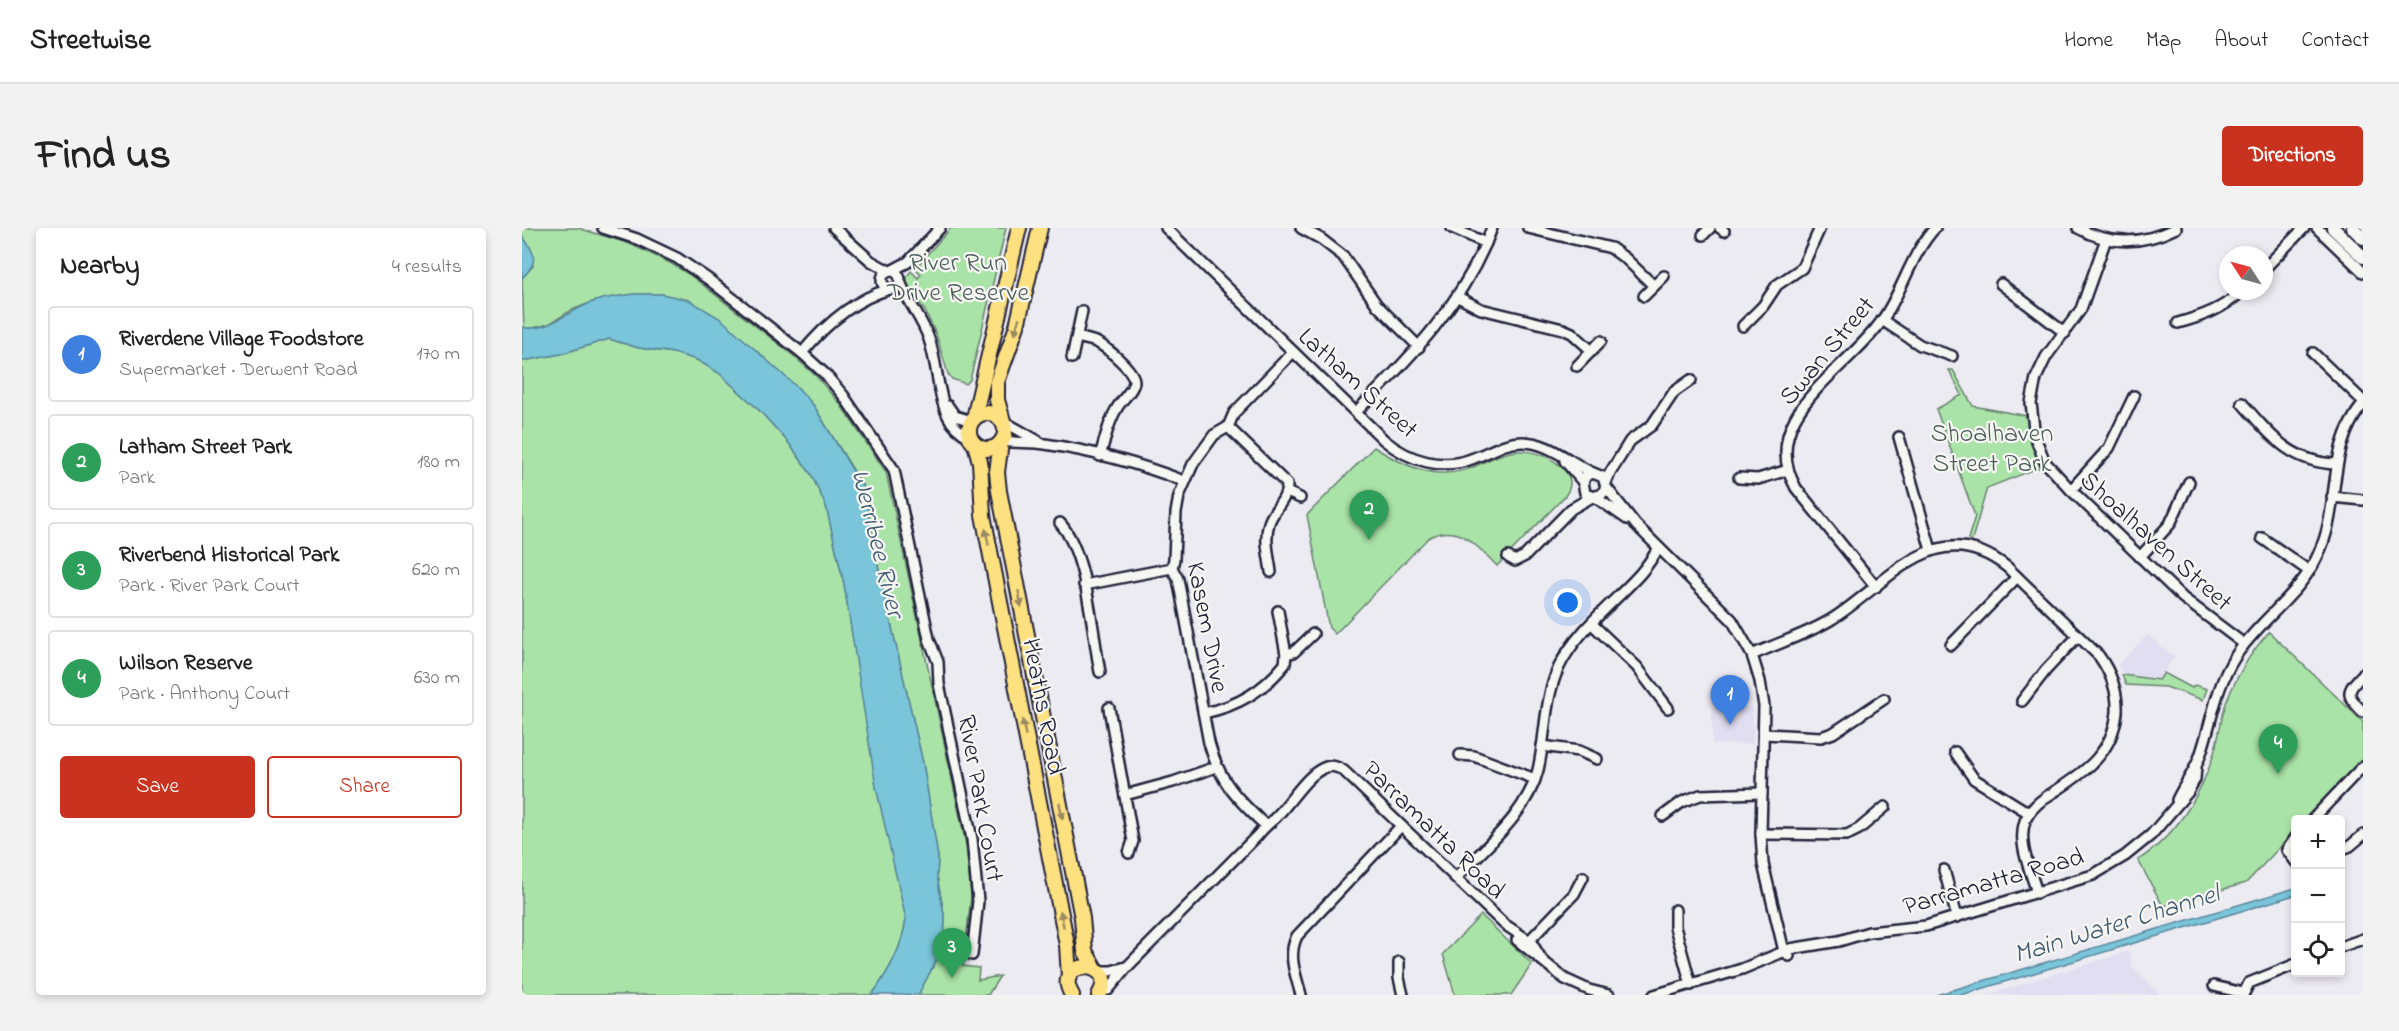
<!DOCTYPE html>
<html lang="en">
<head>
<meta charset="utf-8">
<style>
	body { margin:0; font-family:"Indie Flower",sans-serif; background:#f2f2f2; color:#222 }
	.controls { position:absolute; right:18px; bottom:18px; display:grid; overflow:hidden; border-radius:6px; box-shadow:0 3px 9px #0003 }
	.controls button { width:54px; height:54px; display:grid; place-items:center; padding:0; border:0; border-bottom:2px solid #e0e0e0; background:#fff; color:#222; font:30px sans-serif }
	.compass { position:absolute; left:1697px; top:18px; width:54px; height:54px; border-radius:50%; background:#fff; box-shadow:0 3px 9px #0003; rotate:306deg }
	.you { position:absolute; left:1046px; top:375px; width:21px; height:21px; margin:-15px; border:4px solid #fff; border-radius:50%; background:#1a73e8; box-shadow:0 0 0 9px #1a73e833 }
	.badge { display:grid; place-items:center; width:39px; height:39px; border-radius:50%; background:#c8321e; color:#fff; font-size:20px; font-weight:700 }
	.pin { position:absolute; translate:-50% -50px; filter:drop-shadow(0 2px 3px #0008) }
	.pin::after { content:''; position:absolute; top:32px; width:21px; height:18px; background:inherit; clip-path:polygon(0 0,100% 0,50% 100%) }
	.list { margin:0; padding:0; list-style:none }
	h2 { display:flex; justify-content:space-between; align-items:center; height:78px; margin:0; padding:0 24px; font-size:26px }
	h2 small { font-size:20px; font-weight:400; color:#767676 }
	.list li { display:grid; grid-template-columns:39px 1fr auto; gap:18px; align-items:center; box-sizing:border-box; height:96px; margin:0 12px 12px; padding:0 12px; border:2px solid #e0e0e0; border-radius:6px }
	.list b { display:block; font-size:22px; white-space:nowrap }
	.list p { margin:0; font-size:20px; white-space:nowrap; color:#767676 }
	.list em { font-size:20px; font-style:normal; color:#767676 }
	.actions { display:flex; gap:12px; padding:18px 24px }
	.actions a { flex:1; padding:14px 0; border:2px solid #c8321e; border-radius:6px; text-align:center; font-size:21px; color:#c8321e }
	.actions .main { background:#c8321e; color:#fff }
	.icon { flex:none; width:33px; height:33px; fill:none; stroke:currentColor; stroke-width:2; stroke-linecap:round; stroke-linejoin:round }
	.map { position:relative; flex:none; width:1841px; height:767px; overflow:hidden; border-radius:6px }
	header { display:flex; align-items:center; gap:36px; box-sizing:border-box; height:84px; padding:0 30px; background:#fff; border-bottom:2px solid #e0e0e0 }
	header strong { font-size:28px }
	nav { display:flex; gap:33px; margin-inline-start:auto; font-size:21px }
	.intro { display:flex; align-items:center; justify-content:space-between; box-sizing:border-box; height:144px; padding:0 36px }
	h1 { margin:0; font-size:42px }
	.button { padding:15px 27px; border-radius:6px; background:#c8321e; color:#fff; font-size:21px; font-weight:700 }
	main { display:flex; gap:36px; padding:0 36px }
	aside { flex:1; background:#fff; border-radius:6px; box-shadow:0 3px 9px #0003 }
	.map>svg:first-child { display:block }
	.built { fill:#e2def1 }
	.green { fill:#aae3a7; stroke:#668271; stroke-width:1.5 }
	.water { fill:#7ac5d9; stroke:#57849a; stroke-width:1.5 }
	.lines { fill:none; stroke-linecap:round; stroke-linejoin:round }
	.minor-casing { stroke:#22223b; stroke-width:14 }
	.secondary-casing { stroke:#22223b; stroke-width:16 }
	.primary-casing { stroke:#22223b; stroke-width:18 }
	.minor { stroke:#f6f6f2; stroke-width:9 }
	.secondary { stroke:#f6f6f2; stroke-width:12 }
	.primary { stroke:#fde080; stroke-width:14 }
	.oneway { fill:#9a8a61 }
	.labels { text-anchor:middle; stroke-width:4.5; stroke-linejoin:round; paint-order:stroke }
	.park-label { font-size:26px; fill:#4b5c5b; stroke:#f6f6f2 }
	.street-label { font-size:26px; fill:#22223b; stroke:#f6f6f2 }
	.water-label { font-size:27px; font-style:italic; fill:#415b72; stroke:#f6f6f2 }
</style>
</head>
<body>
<header>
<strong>Streetwise</strong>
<nav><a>Home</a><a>Map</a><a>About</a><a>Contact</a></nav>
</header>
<div class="intro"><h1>Find us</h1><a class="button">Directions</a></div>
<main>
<aside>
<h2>Nearby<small>4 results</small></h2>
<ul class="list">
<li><span class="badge" style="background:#3f7fe0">1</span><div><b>Riverdene Village Foodstore</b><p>Supermarket · Derwent Road</p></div><em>170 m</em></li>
<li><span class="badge" style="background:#2e9e5b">2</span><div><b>Latham Street Park</b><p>Park</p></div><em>180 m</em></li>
<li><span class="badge" style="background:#2e9e5b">3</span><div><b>Riverbend Historical Park</b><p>Park · River Park Court</p></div><em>620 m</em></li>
<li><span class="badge" style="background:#2e9e5b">4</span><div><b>Wilson Reserve</b><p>Park · Anthony Court</p></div><em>630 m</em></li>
</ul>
<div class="actions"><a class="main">Save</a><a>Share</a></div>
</aside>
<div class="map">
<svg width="1841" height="767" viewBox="0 0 1841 767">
	<rect width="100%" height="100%" fill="#edebf2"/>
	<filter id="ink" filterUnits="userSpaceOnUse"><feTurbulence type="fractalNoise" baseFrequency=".0167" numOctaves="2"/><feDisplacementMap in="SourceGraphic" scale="12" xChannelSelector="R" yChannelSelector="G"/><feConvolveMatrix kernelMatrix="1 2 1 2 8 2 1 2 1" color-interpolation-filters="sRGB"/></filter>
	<g filter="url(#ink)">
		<g class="built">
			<path d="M1626,406l13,13 14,9 -16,24 -37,-5 -4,-10z"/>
			<path d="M1231,479v37h-41v-36z"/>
			<path d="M1608,723l1,14 30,30h-175z"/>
		</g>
		<g class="green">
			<path d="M0,0h56l52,16 40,19 20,12 99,77 27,24 24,28 46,68 80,373 5,51 -8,70 16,2 -1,12 22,-4 -12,19h-70l18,-34 8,-24 1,-17 -8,-44 1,-19 -15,-94 -44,-192 -15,-82 -4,-8 -46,-75 -16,-18 -36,-31 -100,-63h-27l-40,7 -23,9 -23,14 -16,4h-9l-2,-50 11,-12 -5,-22 -6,-8z"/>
			<path d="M429,0h55l-36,152 -4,4 -14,-5 -4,-5 -12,-40 -11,-23 -18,-26v-9l4,-5 7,7 3,-4 -6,-6z"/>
			<path d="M87,111l30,9 35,5 23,7 22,13 39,36 30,33 23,32 15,32 18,78 33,203 29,132c-4,29 -17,52 -34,76h-350v-634l39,-7z"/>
			<path d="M1427,142h4l20,36 54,10 3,20 13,30 -56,22 -15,52 -4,-1 7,-23 -39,-107 26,-14z"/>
			<path d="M852,219c20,13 43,25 67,26 32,1 44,-16 70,-21 18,-4 42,4 54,19 7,8 6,17 0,25l-68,70c-19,-19 -39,-45 -69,-28l-93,96 -6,-6 -22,-113z"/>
			<path d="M1747,404l94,90v38l-57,59 -10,1 -1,11 -49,52 -83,23 -25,-46c37,-23 64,-66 76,-107 5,-17 7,-34 12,-50 10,-26 24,-50 43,-71z"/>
			<path d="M1642,445l28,15 3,-3 12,4 -4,11 -37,-13 -40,-2 -4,-10 37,5z"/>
			<path d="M959,687l51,49 -21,31h-56l-12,-41z"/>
		</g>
		<g class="water">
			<path d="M0,8c14,17 17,26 0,42z"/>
			<path d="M113,66h27l27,6 32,19 77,69 16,18 50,83 15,82 44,192 15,94 -1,19 8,44 -1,17 -8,24 -18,34h-46c17,-24 30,-47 34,-76l-30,-132 -32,-203 -18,-78 -15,-32 -23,-32 -30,-33 -39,-36 -22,-13 -23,-7 -35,-5 -30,-9 -48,15 -39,7v-34c24,7 49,-18 71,-25 13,-5 29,-6 42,-8z"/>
			<path d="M1773,660v7l-334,100h-25z"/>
		</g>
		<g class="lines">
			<g class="minor-casing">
				<g id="minor">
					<path d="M81,0l34,11 40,19 31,21 94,74 23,21 18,21 51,75 35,169 9,23 1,22 33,155 6,62 -6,54"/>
					<path d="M312,0l37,33 18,10"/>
					<path d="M644,0l218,212c25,21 59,31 90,18 17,-6 30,-16 48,-16 27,0 47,20 71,31"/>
					<path d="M779,0l20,11 22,17 34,49 42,42"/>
					<path d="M930,0l34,15"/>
					<path d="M1006,0l83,20 15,11 28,27"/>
					<path d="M1198,0l4,3"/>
					<path d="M1556,0c32,18 66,16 98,0"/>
					<path d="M1795,0l46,44"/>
					<path d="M1181,7l7,-7"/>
					<path d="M1584,11l-25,70 -35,48 -10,21 -5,25 4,34 10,25 26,28 112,108 61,46"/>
					<path d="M1742,41l40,-41"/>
					<path d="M369,43l17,-9 32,-34"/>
					<circle cx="369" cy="52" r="9"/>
					<path d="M378,53c7,21 22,37 29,58 8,23 9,58 19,77 5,11 13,17 23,22"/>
					<path d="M1479,56l64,49"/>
					<path d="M1122,68l20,-20"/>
					<path d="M936,69l23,12 82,20 9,4 20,18"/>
					<path d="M1360,92l38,25 32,11"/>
					<path d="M1656,95c25,-7 45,-14 64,-32"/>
					<path d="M1221,98l20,-20 14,-21 25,-17 18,-40"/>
					<path d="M556,109c6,2 12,3 18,5 9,4 38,28 38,39 0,9 -13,19 -17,27 -9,14 -12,32 -17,48"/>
					<path d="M280,125c23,-28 52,-54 88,-64"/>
					<path d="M1791,125l50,48"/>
					<path d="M550,130l10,-47"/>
					<path d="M1055,138l24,-25"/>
					<path d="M1720,175c28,32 48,59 94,61"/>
					<path d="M426,178l7,10 17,5"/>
					<path d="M834,184c55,-55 108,-109 136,-184"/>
					<path d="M481,193l35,20"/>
					<path d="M706,199l59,57c1,15 -14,26 -18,39 -5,16 0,33 2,49"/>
					<path d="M1377,209l32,113"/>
					<path d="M481,213c13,2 28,1 42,3 47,7 95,20 139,37"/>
					<path d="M1043,233l18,21"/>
					<path d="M1217,250l19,1 30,-9"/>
					<path d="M1084,255l4,-10 20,-32 22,-16 22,-33 17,-12"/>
					<path d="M1084,259l-4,7 -10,3 -7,-4 -2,-11 3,-6 7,-3 10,4 3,10 30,38 96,95 20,35 8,26 4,25 -3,128 2,30 20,83 6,9"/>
					<path d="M1549,262l38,-42 25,-52"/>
					<path d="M765,264l13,6"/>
					<path d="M1073,269l32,22"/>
					<path d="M1810,269l31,3"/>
					<path d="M538,295c27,30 32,108 40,149"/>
					<path d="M1740,310l47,33"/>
					<path d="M986,329l7,4 10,-5 46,-47 21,-12"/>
					<path d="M1618,329l30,-33 19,-42"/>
					<path d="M562,357l88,-17"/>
					<path d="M1354,359l-80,-99c-41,-73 53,-118 87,-169 20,-29 28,-65 52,-91"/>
					<path d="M1070,396l45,43 31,41"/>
					<path d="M1429,417l66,-68"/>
					<path d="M764,426l8,-2 19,-18"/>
					<path d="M1230,427c26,-12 56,-21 80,-36 56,-35 104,-108 175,-52l92,89c12,17 19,35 18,56 -4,41 -32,60 -63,80 -12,7 -24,16 -29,29 -8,23 6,50 12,72"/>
					<path d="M1841,446c-17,18 -18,20 0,38"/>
					<path d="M1500,473l24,-31 32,-34"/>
					<path d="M587,480l24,133 -4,12"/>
					<path d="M682,485c34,-7 59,-22 81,-49l1,-10 -8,-43"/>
					<path d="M1243,506l56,3 12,-4 51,-34"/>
					<path d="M1020,518l37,5 18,8"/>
					<path d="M1433,524l19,27 55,34"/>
					<path d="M938,527l14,1 61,23"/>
					<path d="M603,567l48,-13 43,-15"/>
					<path d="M1655,572c7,-15 18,-29 23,-44 12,-34 15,-68 35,-99 23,-36 66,-63 83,-102 24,-50 7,-104 45,-151"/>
					<path d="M1141,588l19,-14 18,-7 62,-2"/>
					<path d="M1790,592l51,-54"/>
					<path d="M743,597c-29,-27 -45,-43 -56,-82l-31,-164 -6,-11 2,-9 2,-46 3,-17 14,-32 21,-29 14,-8 6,-14 59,-61"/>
					<path d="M1239,606l86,1 12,-6 26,-22"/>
					<path d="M1774,609l-9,13 9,12"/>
					<path d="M1818,622l10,-4 13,-11"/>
					<path d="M1422,642l13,47"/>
					<path d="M934,650c30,-32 71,-64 82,-108 8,-34 6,-71 21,-103 18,-37 54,-63 81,-93 7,-8 13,-17 19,-26"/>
					<path d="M1153,682v17l16,58"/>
					<path d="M995,712l48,39 24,11 20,5"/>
					<path d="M1005,715l47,-49 9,-17"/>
					<path d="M1818,719l23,-8"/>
					<path d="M877,734v16l4,17"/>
					<path d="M576,743h13l15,-4"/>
					<path d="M1692,758l29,7"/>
					<path d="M579,764l7,-2 20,-24 130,-131c5,-7 10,-11 17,-17 14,-13 32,-45 51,-51 7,-2 12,0 18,4l160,153 27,18 11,18"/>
					<path d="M779,767c-5,-20 -14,-39 -4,-59l104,-110"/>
					<path d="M1132,767l88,-26 48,-20 49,-8 30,-9 57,-6 167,-51 32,-19 26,-21 37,-43 7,-13 1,-13"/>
					<path d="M1721,767l6,-12 47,-19"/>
				</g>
			</g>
			<g class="secondary-casing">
				<g id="secondary">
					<path d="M1811,0l30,29"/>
					<path d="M1831,0l10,10"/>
				</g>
			</g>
			<g class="primary-casing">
				<g id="primary">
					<circle cx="465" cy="203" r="18"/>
					<path d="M452,190l45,-190"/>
					<path d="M481,193l-6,-21v-18l20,-56 23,-98"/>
					<path d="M479,214l-4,30 2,19 83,427 3,33 11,19"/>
					<path d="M453,216l5,18 3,53 84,430 2,32"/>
					<path d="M550,767c-22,-37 49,-37 27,0"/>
				</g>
			</g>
			<use href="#minor" class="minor"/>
			<use href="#secondary" class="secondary"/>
			<use href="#primary" class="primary"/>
		</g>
		<defs><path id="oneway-solid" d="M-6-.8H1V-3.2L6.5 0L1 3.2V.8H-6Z" transform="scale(1.5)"/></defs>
		<g class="oneway">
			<use href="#oneway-solid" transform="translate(495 98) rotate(105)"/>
			<use href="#oneway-solid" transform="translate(465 309) rotate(-101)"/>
			<use href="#oneway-solid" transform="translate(498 371) rotate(79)"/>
			<use href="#oneway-solid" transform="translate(502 500) rotate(-101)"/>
			<use href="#oneway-solid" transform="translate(539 583) rotate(79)"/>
			<use href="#oneway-solid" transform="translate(540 691) rotate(-101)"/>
		</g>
	</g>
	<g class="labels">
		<g class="park-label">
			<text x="436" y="42">River Run<tspan x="436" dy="30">Drive Reserve</tspan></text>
			<text x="1470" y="213">Shoalhaven<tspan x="1470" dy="30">Street Park</tspan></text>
		</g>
		<g class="street-label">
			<text transform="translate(1304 122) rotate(-50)" y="9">Swan Street</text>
			<text transform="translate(837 154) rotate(42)" y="9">Latham Street</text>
			<text transform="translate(1635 312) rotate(42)" y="9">Shoalhaven Street</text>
			<text transform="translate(687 399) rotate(79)" y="9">Kasem Drive</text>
			<text transform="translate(523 478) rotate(79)" y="9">Heaths Road</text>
			<text transform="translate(460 570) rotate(80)" y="9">River Park Court</text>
			<text transform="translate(913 601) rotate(44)" y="9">Parramatta Road</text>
			<text transform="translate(1471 652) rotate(-16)" y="9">Parramatta Road</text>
		</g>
		<g class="water-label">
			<text transform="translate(357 315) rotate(76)" y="9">Werribee River</text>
			<text transform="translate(1594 695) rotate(-17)" y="9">Main Water Channel</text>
		</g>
	</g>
</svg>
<div class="controls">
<button>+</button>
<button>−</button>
<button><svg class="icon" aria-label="locate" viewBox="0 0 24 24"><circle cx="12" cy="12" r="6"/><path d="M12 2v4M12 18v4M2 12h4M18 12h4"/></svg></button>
</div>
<svg class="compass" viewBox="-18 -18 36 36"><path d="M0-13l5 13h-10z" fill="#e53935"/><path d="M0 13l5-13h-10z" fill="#767676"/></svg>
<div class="you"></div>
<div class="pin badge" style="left:1208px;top:497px;background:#3f7fe0">1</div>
<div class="pin badge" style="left:847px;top:312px;background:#2e9e5b">2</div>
<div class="pin badge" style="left:430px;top:750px;background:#2e9e5b">3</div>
<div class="pin badge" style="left:1756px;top:546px;background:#2e9e5b">4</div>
</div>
</main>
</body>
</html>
